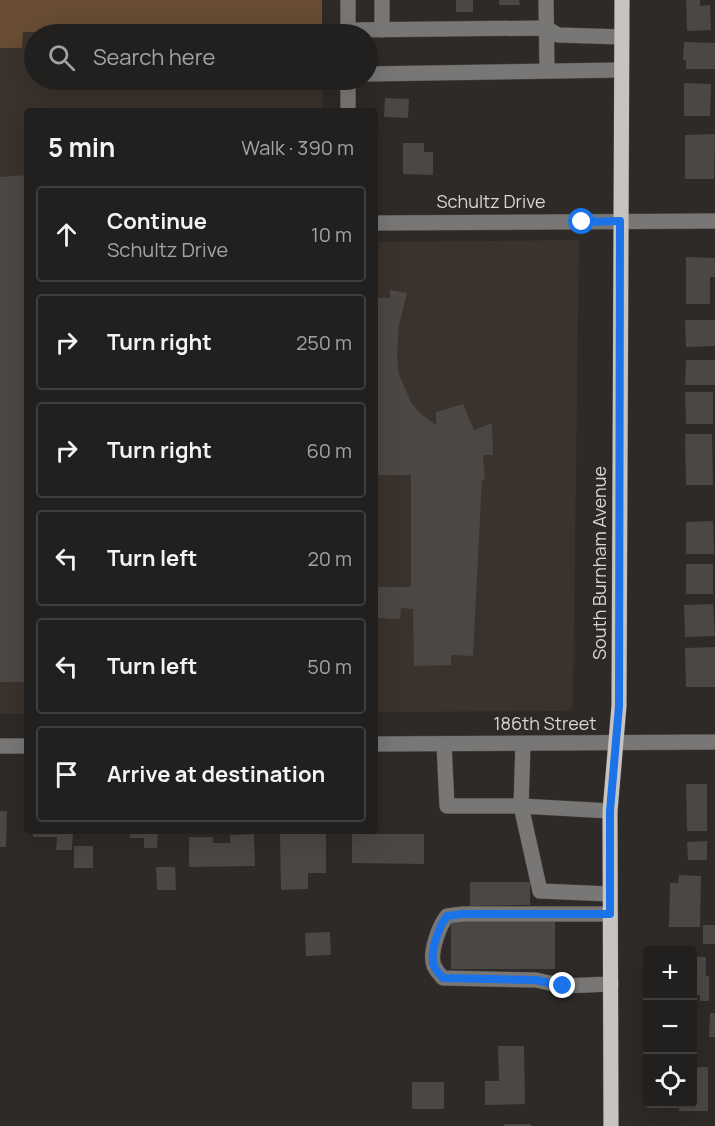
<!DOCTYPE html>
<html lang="en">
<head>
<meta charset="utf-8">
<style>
	body { margin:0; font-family:Manrope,sans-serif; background:#2e2d2b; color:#f1f3f6 }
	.controls { position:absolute; right:18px; bottom:18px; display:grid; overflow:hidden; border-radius:6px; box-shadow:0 6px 24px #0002 }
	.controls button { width:54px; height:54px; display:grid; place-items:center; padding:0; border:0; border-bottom:2px solid #3f3e3c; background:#22201e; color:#f1f3f6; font:30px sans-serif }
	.stop { position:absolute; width:18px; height:18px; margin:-14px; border:4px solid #1a73e8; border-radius:50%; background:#fff }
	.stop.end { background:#1a73e8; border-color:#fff; box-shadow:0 2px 6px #0008 }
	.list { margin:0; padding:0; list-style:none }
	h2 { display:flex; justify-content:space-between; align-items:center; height:78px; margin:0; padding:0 24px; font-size:26px }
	h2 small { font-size:20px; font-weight:400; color:#a2a3a4 }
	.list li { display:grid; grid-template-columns:39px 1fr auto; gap:18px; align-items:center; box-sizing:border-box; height:96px; margin:0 12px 12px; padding:0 12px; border:2px solid #3f3e3c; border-radius:6px }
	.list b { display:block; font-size:22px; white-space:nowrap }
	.list p { margin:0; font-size:20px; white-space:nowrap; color:#a2a3a4 }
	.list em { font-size:20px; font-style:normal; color:#a2a3a4 }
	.icon { flex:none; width:33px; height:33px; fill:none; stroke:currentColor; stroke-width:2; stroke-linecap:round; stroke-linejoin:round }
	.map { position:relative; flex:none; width:715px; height:1126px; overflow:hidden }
	.search { position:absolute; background:#22201e; box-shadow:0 6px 24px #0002; left:24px; top:24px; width:354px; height:66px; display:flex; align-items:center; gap:15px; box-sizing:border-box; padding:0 21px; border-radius:33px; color:#a2a3a4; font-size:22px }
	.panel { position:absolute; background:#22201e; box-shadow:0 6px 24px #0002; left:24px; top:108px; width:354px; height:726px; border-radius:6px }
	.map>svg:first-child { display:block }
	.built { fill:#3a322c }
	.green { fill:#684c34 }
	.building { fill:#4a4745 }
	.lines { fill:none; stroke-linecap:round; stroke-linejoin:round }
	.minor-casing { stroke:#484644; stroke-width:16 }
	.major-casing { stroke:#484644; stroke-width:16 }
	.minor { stroke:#787776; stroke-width:15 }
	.major { stroke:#c7c3c1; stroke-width:15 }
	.route { stroke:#1a73e8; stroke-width:8 }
	.labels { text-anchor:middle; stroke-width:5; stroke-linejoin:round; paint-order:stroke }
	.street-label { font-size:18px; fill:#d8d6d5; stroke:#2d2a28 }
</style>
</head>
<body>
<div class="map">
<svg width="715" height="1126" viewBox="0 0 715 1126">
	<rect width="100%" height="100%" fill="#2d2a28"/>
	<g class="built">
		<path d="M0,0h322v34h-288v46h288l1,31h-296v603h-27z"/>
		<path d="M579,240l-6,463 -2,6 -6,2 -190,1v-470z"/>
	</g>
	<path class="green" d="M0,0h322v32h-299l-1,16h-22z"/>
	<g class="building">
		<rect x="456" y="0" width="17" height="12"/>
		<path d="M499,0h20l1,5h-21z"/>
		<path d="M686,0h14v6l10,-1 1,25 -24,1z"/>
		<path d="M684,42l31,1v26h-29v-9h-3z"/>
		<path d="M684,83l27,1 -1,32h-26z"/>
		<path d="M385,98l24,1 -1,19 -24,-1z"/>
		<path d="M715,134l-1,45h-29v-44z"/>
		<path d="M403,143h21v9h9v23l-30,-1z"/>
		<path d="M27,175v507h-27v-505z"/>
		<path d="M686,257l29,1v19h-5v27h-24z"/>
		<path d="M390,290l17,3 -8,32 -2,33 2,17 13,29 9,10 15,11v-13l27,-8 11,26 18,-7 1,32h-10l2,24 -3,1 -9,176 -22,-1v10l-37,1 -1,-57 -12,-1 -1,11 -25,-1v-31h36v-112h-36v-177h15z"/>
		<path d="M685,320h30v26l-29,1z"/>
		<path d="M686,360h29v25h-30z"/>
		<path d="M685,392h28v32h-27z"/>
		<path d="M685,434h27l1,51h-27z"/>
		<path d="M713,521l1,33h-28v-32z"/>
		<rect x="686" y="564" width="27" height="30"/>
		<path d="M713,604l2,32 -30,1 -1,-32z"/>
		<path d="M715,647v40h-29l-1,-39z"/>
		<path d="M686,784h21v47h-20z"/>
		<path d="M0,811h7l-1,36h-6z"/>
		<path d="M33,831h40l-1,19h-16l1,-13h-24z"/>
		<path d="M130,831h28l-1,17h-13v-10h-14z"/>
		<path d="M254,834l1,32 -66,1v-30h24v6h17v-8z"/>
		<path d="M280,834h46v39h-18v16l-27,1z"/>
		<path d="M352,834h72v30l-72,-1z"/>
		<path d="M707,841v19h-19l-1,-18z"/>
		<rect x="74" y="846" width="19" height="22"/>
		<path d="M156,867h19l1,23h-19z"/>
		<path d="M679,875l22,1 -1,51h-31l1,-44h8z"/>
		<path d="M470,882h60v23l-60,1z"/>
		<rect x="451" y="922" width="104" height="47"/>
		<rect x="703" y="925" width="12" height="19"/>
		<path d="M330,932l1,23 -25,1 -1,-23z"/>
		<path d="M692,957h14v19h3v25h-9v-6h-8z"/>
		<path d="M710,1013h5v24h-6z"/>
		<path d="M498,1046h26l1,58 -40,1v-24h14z"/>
		<path d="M692,1067h16v44h-29v-7h13z"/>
		<rect x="412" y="1082" width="32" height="27"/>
		<rect x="504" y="1124" width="27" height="2"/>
	</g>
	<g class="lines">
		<g class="minor-casing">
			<g id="minor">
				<path d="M382,0v30"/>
				<path d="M546,0l1,70"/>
				<path d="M348,30l198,-2 12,7 64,2"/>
				<path d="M348,34v-34"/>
				<path d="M368,74l253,-4"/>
				<path d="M348,111v-31"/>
				<path d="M375,223l340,-2"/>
				<path d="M375,744l340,-2"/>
				<path d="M444,744l3,62h74l2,-62"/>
				<path d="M0,746h27"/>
				<path d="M610,811l-89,-5 19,85 70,3"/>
				<path d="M610,914h-147l-16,2c-8,10 -18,37 -13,50 2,4 6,9 9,12l93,2 27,6 48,-2"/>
			</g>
		</g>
		<g class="major-casing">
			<path id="major" d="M611,1126l-1,-315 9,-105 3,-706"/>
		</g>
		<use href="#minor" class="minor"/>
		<use href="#major" class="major"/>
	</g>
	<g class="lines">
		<path class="route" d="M563,986l-27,-6 -93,-2c-3,-3 -7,-8 -9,-12 -5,-13 5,-40 13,-50l16,-2h147v-103l9,-105 1,-485 -38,1"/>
	</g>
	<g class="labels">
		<g class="street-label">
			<text x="491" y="208">Schultz Drive</text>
			<text transform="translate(600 563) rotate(-90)" y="6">South Burnham Avenue</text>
			<text x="545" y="730">186th Street</text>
		</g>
	</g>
</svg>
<div class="controls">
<button>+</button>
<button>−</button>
<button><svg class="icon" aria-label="locate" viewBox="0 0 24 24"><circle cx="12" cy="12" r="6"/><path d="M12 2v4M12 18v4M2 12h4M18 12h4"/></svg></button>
</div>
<div class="stop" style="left:582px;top:222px"></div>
<div class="stop end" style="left:563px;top:986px"></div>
<div class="search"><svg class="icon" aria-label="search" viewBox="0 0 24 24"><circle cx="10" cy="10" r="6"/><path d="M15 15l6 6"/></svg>Search here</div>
<section class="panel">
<h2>5 min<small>Walk · 390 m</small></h2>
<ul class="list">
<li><svg class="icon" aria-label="ahead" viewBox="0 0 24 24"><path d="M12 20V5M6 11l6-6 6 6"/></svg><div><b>Continue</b><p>Schultz Drive</p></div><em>10 m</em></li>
<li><svg class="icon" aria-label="right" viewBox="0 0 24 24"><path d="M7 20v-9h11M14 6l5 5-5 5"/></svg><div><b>Turn right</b></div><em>250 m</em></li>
<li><svg class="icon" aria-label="right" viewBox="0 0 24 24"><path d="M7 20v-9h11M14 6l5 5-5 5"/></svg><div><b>Turn right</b></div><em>60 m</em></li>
<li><svg class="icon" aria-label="left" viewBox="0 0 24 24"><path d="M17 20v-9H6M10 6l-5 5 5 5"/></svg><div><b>Turn left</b></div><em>20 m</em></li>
<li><svg class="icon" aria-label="left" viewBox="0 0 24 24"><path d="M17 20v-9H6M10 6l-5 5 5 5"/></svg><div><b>Turn left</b></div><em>50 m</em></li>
<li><svg class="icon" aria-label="arrive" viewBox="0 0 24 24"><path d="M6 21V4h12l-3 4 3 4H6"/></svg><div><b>Arrive at destination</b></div></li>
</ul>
</section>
</div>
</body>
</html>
